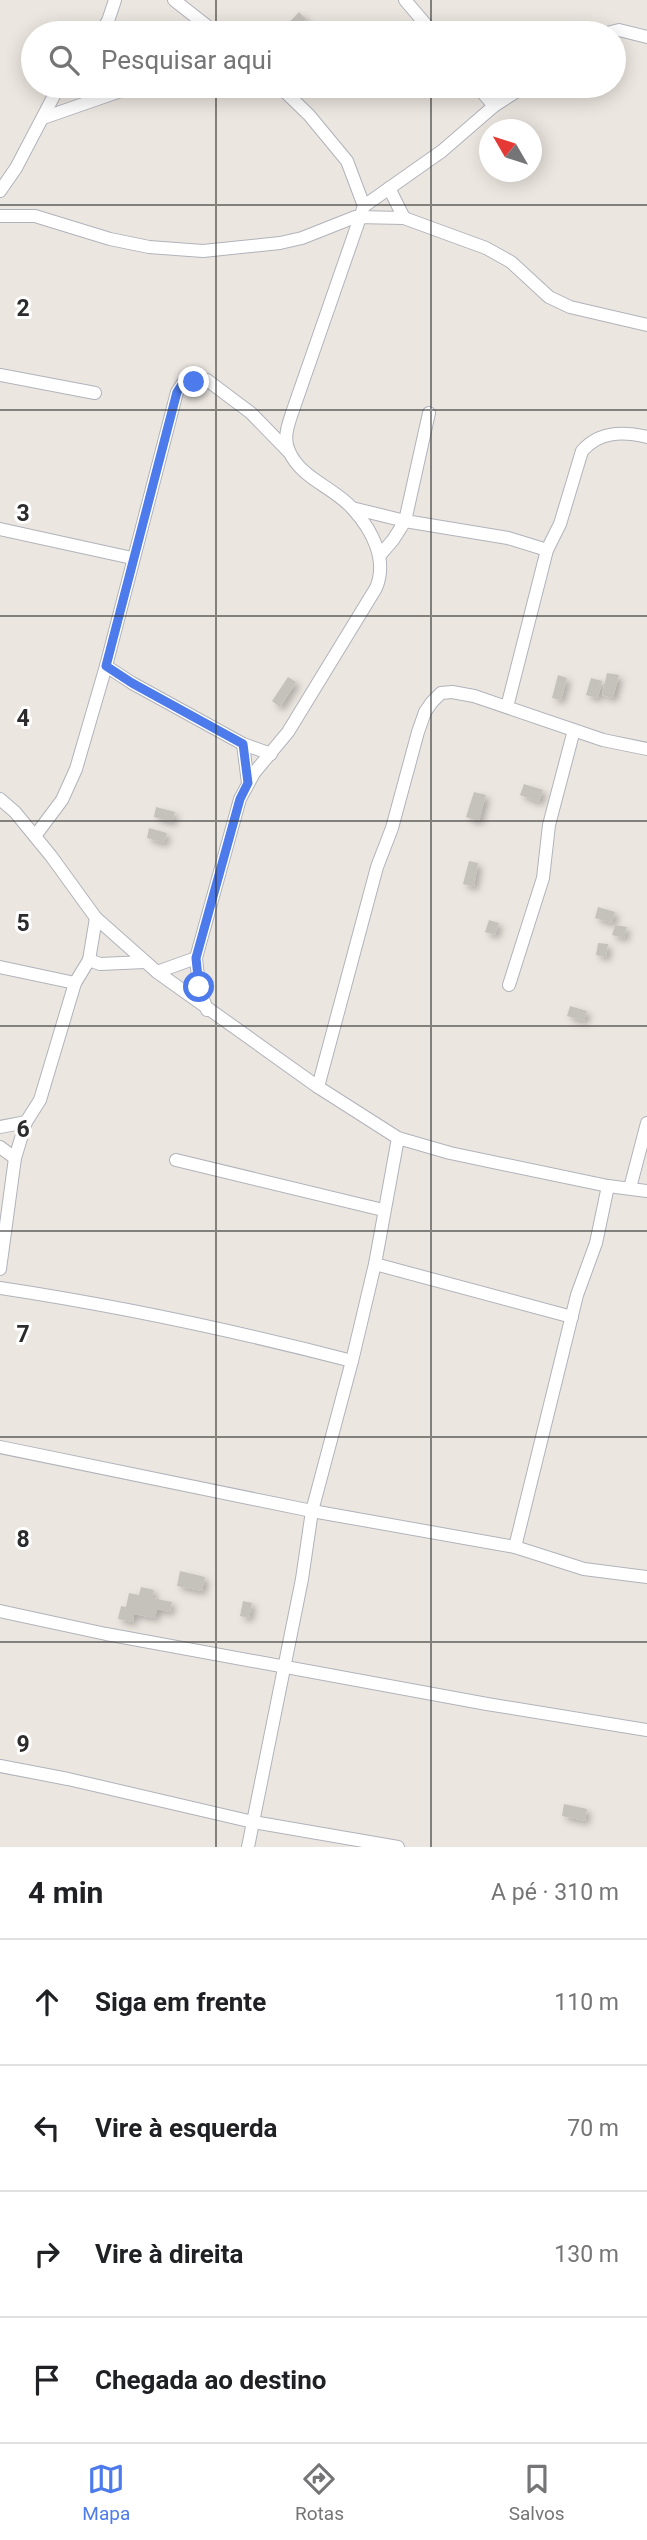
<!DOCTYPE html>
<html lang="pt">
<head>
<meta charset="utf-8">
<style>
	body { margin:0; font-family:Roboto,sans-serif; background:#f6f6f6; color:#202124 }
	.compass { position:absolute; left:479px; top:119px; width:63px; height:63px; border-radius:50%; background:#fff; box-shadow:0 4px 18px #0003; rotate:309deg }
	.stop { position:absolute; width:21px; height:21px; margin:-16px; border:5px solid #4d7bec; border-radius:50%; background:#fff }
	.stop.end { background:#4d7bec; border-color:#fff; box-shadow:0 2px 7px #0008 }
	.list { margin:0; padding:0; list-style:none }
	h2 { display:flex; justify-content:space-between; align-items:center; height:91px; margin:0; padding:0 28px; font-size:30px }
	h2 small { font-size:23px; font-weight:400; color:#757577 }
	.list li { display:grid; grid-template-columns:46px 1fr auto; gap:21px; align-items:center; box-sizing:border-box; height:126px; padding:0 28px; border-top:2px solid #e0e0e0 }
	.list b { display:block; font-size:26px; white-space:nowrap }
	.list em { font-size:23px; font-style:normal; color:#757577 }
	.icon { flex:none; width:38px; height:38px; fill:none; stroke:currentColor; stroke-width:2; stroke-linecap:round; stroke-linejoin:round }
	.map { position:relative; flex:none; width:647px; height:1847px; overflow:hidden }
	.search { position:absolute; background:#fff; box-shadow:0 4px 18px #0003; left:21px; right:21px; top:21px; height:77px; display:flex; align-items:center; gap:18px; box-sizing:border-box; padding:0 24px; border-radius:38px; color:#757577; font-size:26px }
	.sheet { height:595px; background:#fff }
	nav { display:flex; justify-content:space-around; align-items:center; box-sizing:border-box; height:98px; border-top:2px solid #e0e0e0; background:#fff; font-size:19px; color:#757577 }
	nav a { display:grid; justify-items:center; gap:4px }
	nav .on { color:#4d7bec }
	.map>svg:first-child { display:block }
	.building { fill:#c5c1bb; filter:url(#shadow) }
	.lines { fill:none; stroke-linecap:round; stroke-linejoin:round }
	.street-casing { stroke:#b0b3bb; stroke-width:14 }
	.street { stroke:#fff; stroke-width:12 }
	.route { stroke:#4d7bec; stroke-width:9 }
	.grid { fill:none; stroke:#2c2c2c; stroke-width:2; stroke-opacity:0.55 }
	.grid-label { font-size:23px; text-anchor:middle; font-weight:bold; fill:#2c2c2c; stroke:#fff; stroke-width:6; stroke-linejoin:round; paint-order:stroke }
</style>
</head>
<body>
<div class="map">
<svg width="647" height="1847" viewBox="0 0 647 1847">
	<defs>
		<filter id="shadow"><feDropShadow dx="4" dy="4" stdDeviation="3.5" flood-color="#0004"/></filter>
	</defs>
	<rect width="100%" height="100%" fill="#ece6e0"/>
	<g class="building">
		<path d="M299,12l7,7 -17,14 -5,-5z"/>
		<path d="M607,673l12,2 -6,23 -11,-3z"/>
		<path d="M558,675l9,3 -6,22 -9,-2z"/>
		<path d="M288,677l8,5 -16,25 -8,-6z"/>
		<path d="M591,678l11,3 -4,17 -12,-3z"/>
		<path d="M524,784l19,6 -4,12 -19,-7z"/>
		<path d="M474,792l12,3 -7,26 -13,-4z"/>
		<path d="M156,807l19,5 -3,10 -18,-5z"/>
		<path d="M149,828l18,5 -3,10 -17,-5z"/>
		<path d="M469,861l9,2 -4,24 -11,-3z"/>
		<path d="M598,907l17,5 -3,11 -17,-5z"/>
		<path d="M489,920l10,3 -4,12 -10,-3z"/>
		<path d="M615,925l12,2 -3,11 -12,-3z"/>
		<path d="M598,943l10,1 -2,13 -10,-2z"/>
		<path d="M570,1006l17,5 -3,10 -17,-5z"/>
		<path d="M180,1571l25,6 -3,14 -25,-5z"/>
		<path d="M141,1587l13,3 -2,8 20,4 -2,10 -13,-3 -2,9 -21,-4 -1,8 -15,-3 3,-13 5,1 3,-14 10,2z"/>
		<path d="M243,1601l9,2 -3,15 -9,-2z"/>
		<path d="M564,1804l23,5 -2,12 -23,-5z"/>
	</g>
	<g class="lines">
		<g class="street-casing">
			<g id="street">
				<path d="M174,0l42,33"/>
				<path d="M405,0l28,33"/>
				<path d="M99,33l9,-12 7,-21"/>
				<path d="M607,33l12,-3 28,7"/>
				<path d="M279,86l30,29 38,46 17,45"/>
				<path d="M477,86l17,20"/>
				<path d="M43,118l92,-32"/>
				<path d="M389,188l15,30"/>
				<path d="M0,191l16,-23 43,-82"/>
				<path d="M0,216h35l75,23 39,8 54,4 77,-8 22,-5 53,-21 49,1 82,30 25,14 38,35 21,10 77,18"/>
				<path d="M0,375l95,18"/>
				<path d="M352,508l53,13 103,17 39,12"/>
				<path d="M0,529l132,29"/>
				<path d="M380,555l13,-15 12,-19 24,-108"/>
				<path d="M106,666l26,17 111,61 28,10"/>
				<path d="M507,707l40,-157 13,-26 22,-73c17,-20 41,-20 65,-14"/>
				<path d="M243,744l5,39"/>
				<path d="M0,799l15,13 36,44 45,62 61,54 161,115 80,51 52,15 158,33 39,5"/>
				<path d="M35,836l27,-36 14,-31 30,-103 71,-274 6,-9 24,-3 44,33 38,39"/>
				<path d="M89,960l11,4 45,-2"/>
				<path d="M0,967l75,16"/>
				<path d="M157,972l39,-14"/>
				<path d="M509,985l34,-107 6,-53 25,-95"/>
				<path d="M207,1010l-8,-23 -3,-29 44,-159 14,-26 34,-41 88,-144c12,-28 -4,-58 -23,-79 -19,-22 -52,-30 -64,-58 -6,-13 -1,-26 3,-38l72,-207 78,-55 52,-45 31,-20"/>
				<path d="M318,1087l59,-220 15,-39 26,-96 7,-20 7,-10 9,-9 11,-1 22,4 129,44 44,9"/>
				<path d="M0,1127l26,-5"/>
				<path d="M0,1147l15,11"/>
				<path d="M176,1160l207,50"/>
				<path d="M630,1188l17,-65"/>
				<path d="M375,1264l197,53"/>
				<path d="M0,1269l15,-111 11,-36 14,-22 35,-117 14,-23 7,-42"/>
				<path d="M0,1288c119,18 236,43 352,73"/>
				<path d="M0,1447l312,64 203,36 69,22 63,8"/>
				<path d="M515,1547l62,-252 19,-52 12,-57"/>
				<path d="M0,1611l106,23 381,70 160,26"/>
				<path d="M0,1766l68,13 185,43 145,25"/>
				<path d="M248,1847l54,-268 10,-68 40,-150 23,-97 23,-126"/>
			</g>
		</g>
		<use href="#street" class="street"/>
	</g>
	<g class="lines">
		<path class="route" d="M194,382l-11,1 -6,9 -71,274 26,17 111,61 5,39 -8,16 -44,159 3,29"/>
	</g>
	<path class="grid" d="M216,0v33M431,0v33M216,86v1761M431,86v1761M0,205h647M0,410h647M0,616h647M0,821h647M0,1026h647M0,1231h647M0,1437h647M0,1642h647"/>
	<g class="grid-label">
		<text x="23" y="316">2</text>
		<text x="23" y="521">3</text>
		<text x="23" y="726">4</text>
		<text x="23" y="931">5</text>
		<text x="23" y="1137">6</text>
		<text x="23" y="1342">7</text>
		<text x="23" y="1547">8</text>
		<text x="23" y="1752">9</text>
	</g>
</svg>
<svg class="compass" viewBox="-18 -18 36 36"><path d="M0-13l5 13h-10z" fill="#e53935"/><path d="M0 13l5-13h-10z" fill="#757577"/></svg>
<div class="stop" style="left:199px;top:987px"></div>
<div class="stop end" style="left:194px;top:382px"></div>
<div class="search"><svg class="icon" aria-label="search" viewBox="0 0 24 24"><circle cx="10" cy="10" r="6"/><path d="M15 15l6 6"/></svg>Pesquisar aqui</div>
</div>
<section class="sheet">
<h2>4 min<small>A pé · 310 m</small></h2>
<ul class="list">
<li><svg class="icon" aria-label="ahead" viewBox="0 0 24 24"><path d="M12 20V5M6 11l6-6 6 6"/></svg><div><b>Siga em frente</b></div><em>110 m</em></li>
<li><svg class="icon" aria-label="left" viewBox="0 0 24 24"><path d="M17 20v-9H6M10 6l-5 5 5 5"/></svg><div><b>Vire à esquerda</b></div><em>70 m</em></li>
<li><svg class="icon" aria-label="right" viewBox="0 0 24 24"><path d="M7 20v-9h11M14 6l5 5-5 5"/></svg><div><b>Vire à direita</b></div><em>130 m</em></li>
<li><svg class="icon" aria-label="arrive" viewBox="0 0 24 24"><path d="M6 21V4h12l-3 4 3 4H6"/></svg><div><b>Chegada ao destino</b></div></li>
</ul>
</section>
<nav>
<a class="on"><svg class="icon" aria-label="map" viewBox="0 0 24 24"><path d="M3 6l6-2 6 2 6-2v14l-6 2-6-2-6 2zM9 4v14M15 6v14"/></svg>Mapa</a>
<a><svg class="icon" aria-label="directions" viewBox="0 0 24 24"><path d="M12 3l9 9-9 9-9-9zM9 14v-3h6M13 9l2 2-2 2"/></svg>Rotas</a>
<a><svg class="icon" aria-label="saved" viewBox="0 0 24 24"><path d="M7 4h10v16l-5-4-5 4z"/></svg>Salvos</a>
</nav>
</body>
</html>
